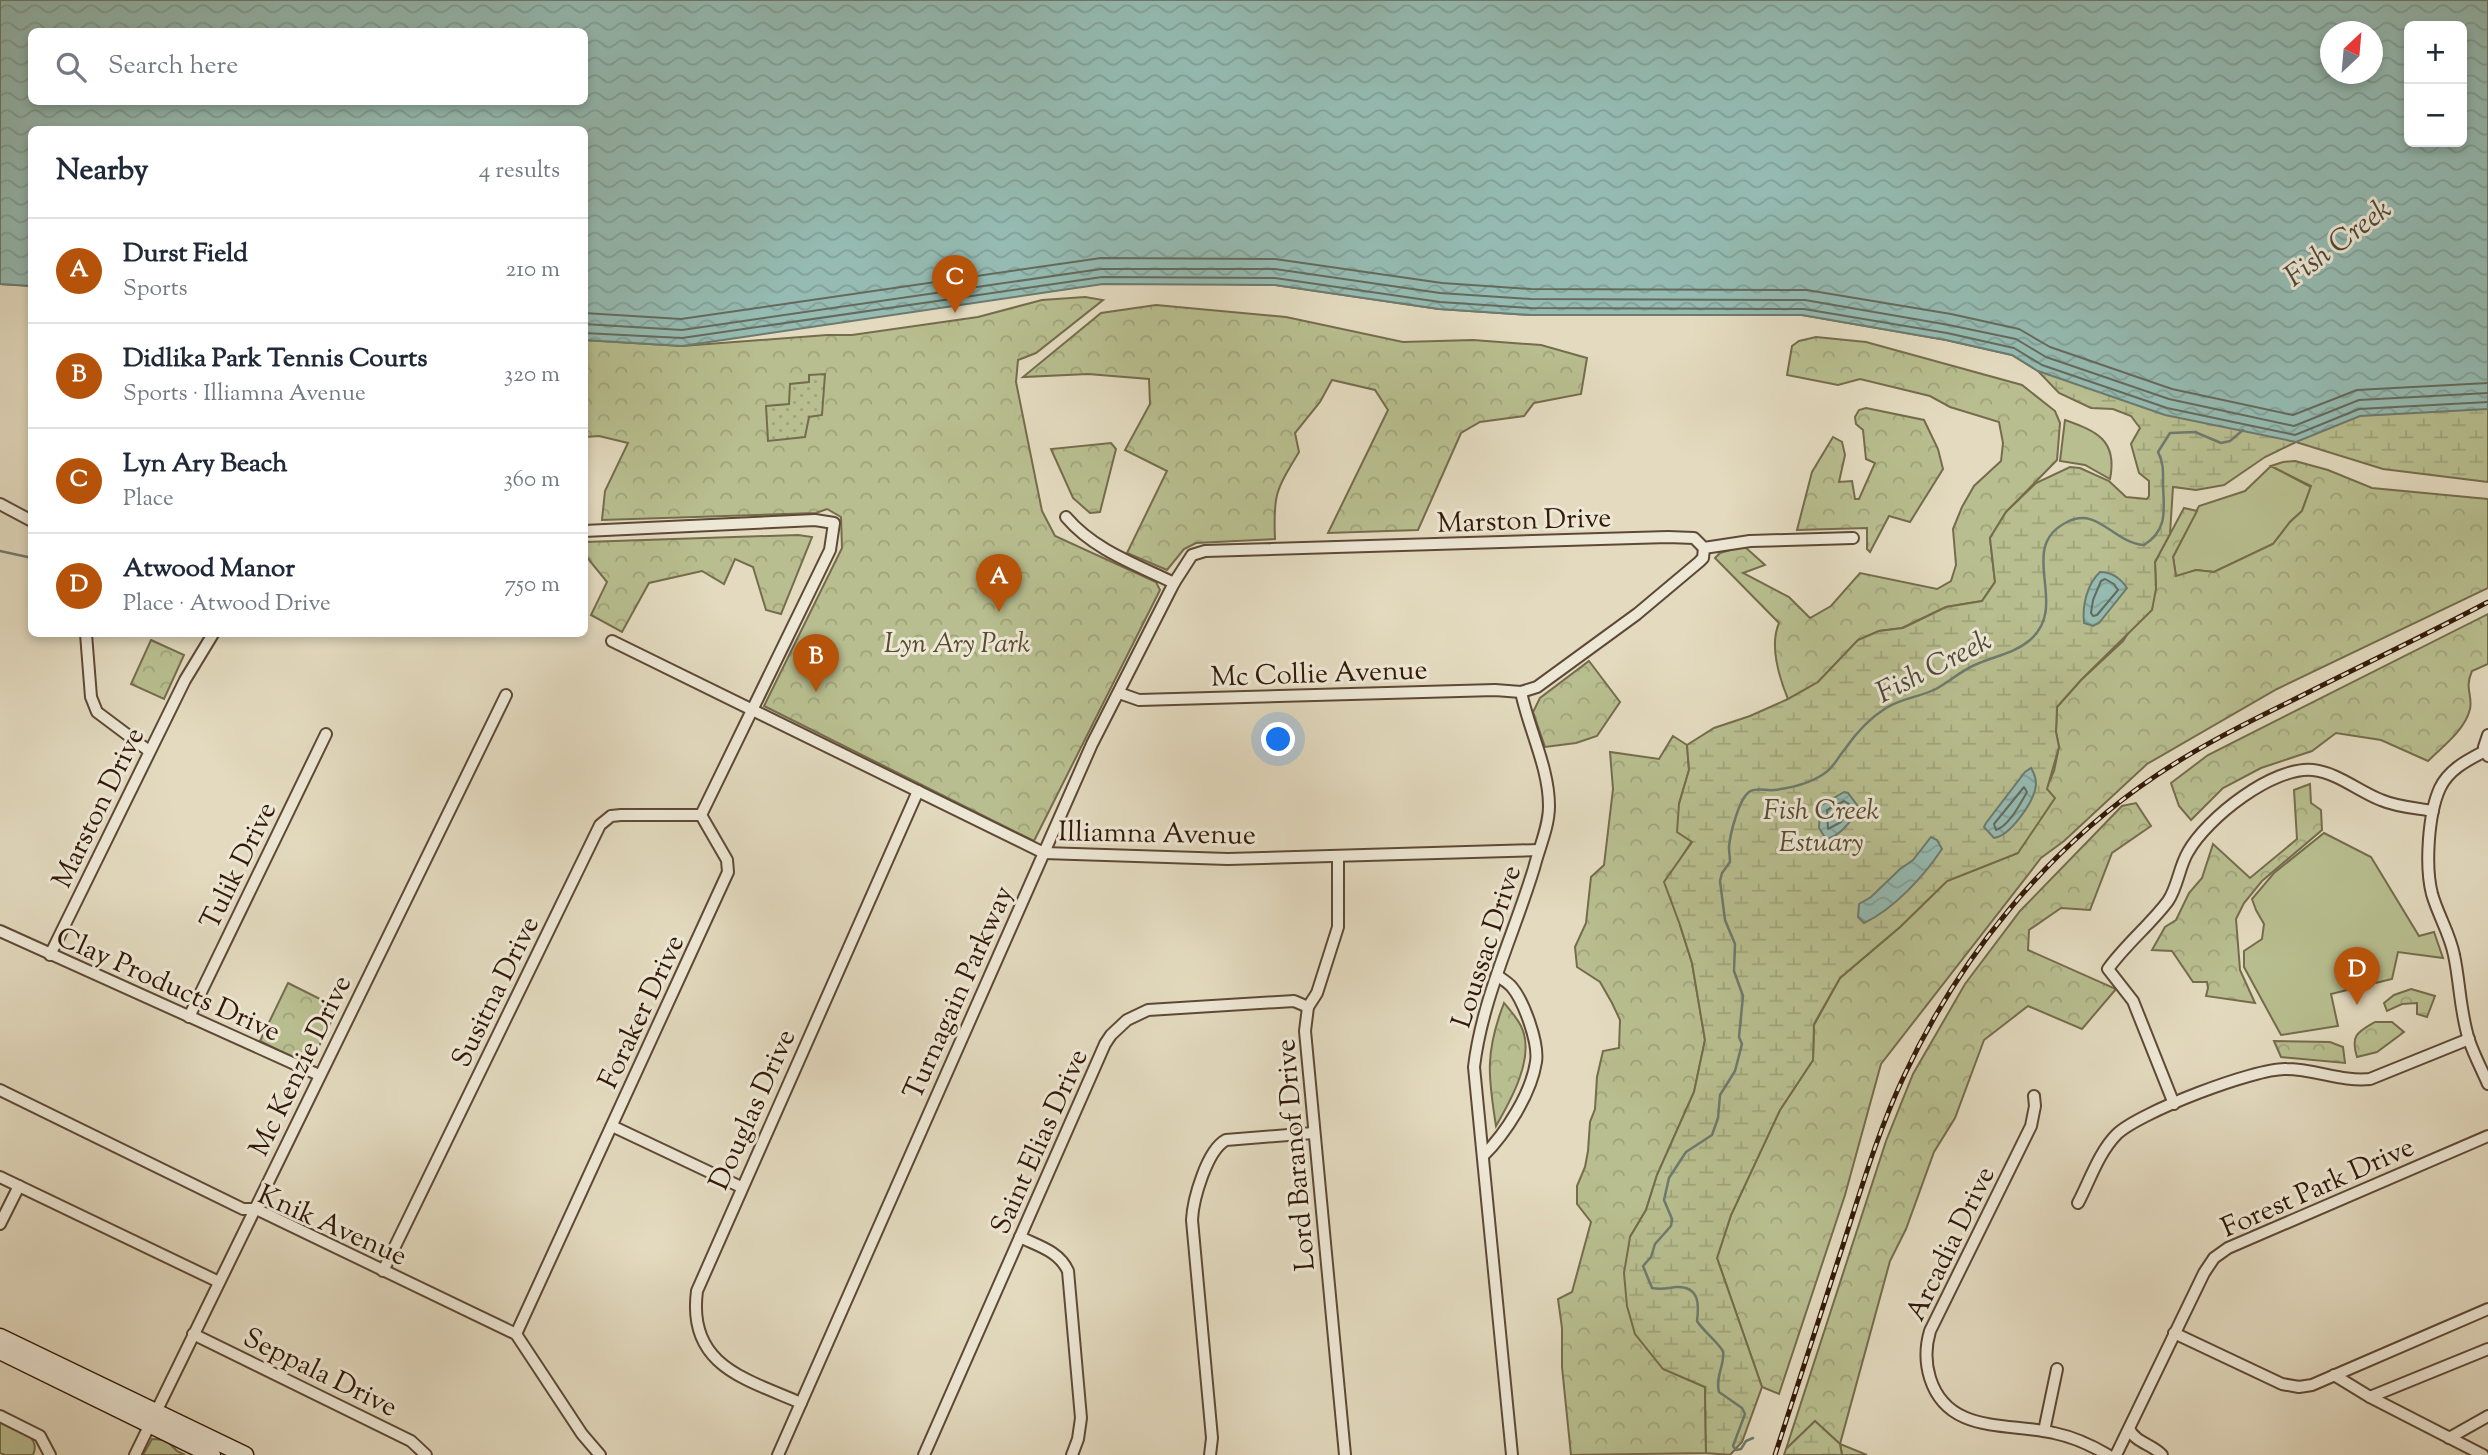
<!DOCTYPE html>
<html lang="en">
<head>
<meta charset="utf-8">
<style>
	body { margin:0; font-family:"Sorts Mill Goudy",serif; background:#f2f2f3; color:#1f2937 }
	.controls { position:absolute; right:21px; top:21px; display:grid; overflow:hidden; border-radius:10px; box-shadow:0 4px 10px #0003 }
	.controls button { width:63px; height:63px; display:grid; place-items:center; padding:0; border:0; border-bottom:2px solid #e0e1e3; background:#fff; color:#1f2937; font:35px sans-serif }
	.compass { position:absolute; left:2320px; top:21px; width:63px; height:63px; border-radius:50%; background:#fff; box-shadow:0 4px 10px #0003; rotate:26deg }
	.you { position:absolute; left:1279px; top:740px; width:24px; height:24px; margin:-18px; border:5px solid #fff; border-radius:50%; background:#1a73e8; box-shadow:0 0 0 10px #1a73e833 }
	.badge { display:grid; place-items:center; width:46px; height:46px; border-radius:50%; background:#b45309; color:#fff; font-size:23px; font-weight:700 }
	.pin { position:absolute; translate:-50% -58px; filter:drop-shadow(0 2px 4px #0008) }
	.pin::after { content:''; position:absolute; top:37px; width:24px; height:21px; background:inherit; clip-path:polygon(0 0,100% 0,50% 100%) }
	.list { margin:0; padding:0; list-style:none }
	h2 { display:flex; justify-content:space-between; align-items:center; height:91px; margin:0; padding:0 28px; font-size:30px }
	h2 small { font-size:23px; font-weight:400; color:#747a83 }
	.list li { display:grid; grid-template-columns:46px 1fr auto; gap:21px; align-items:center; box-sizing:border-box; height:105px; padding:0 28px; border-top:2px solid #e0e1e3 }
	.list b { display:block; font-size:26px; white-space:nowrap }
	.list p { margin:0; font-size:23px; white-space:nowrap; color:#747a83 }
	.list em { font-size:23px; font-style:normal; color:#747a83 }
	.icon { flex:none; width:38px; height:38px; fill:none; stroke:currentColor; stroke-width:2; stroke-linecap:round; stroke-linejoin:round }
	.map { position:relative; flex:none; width:2488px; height:1455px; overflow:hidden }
	.search { position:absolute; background:#fff; box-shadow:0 4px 10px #0003; left:28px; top:28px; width:560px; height:77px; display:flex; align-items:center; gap:18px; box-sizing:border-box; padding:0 24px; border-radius:10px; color:#747a83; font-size:26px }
	.panel { position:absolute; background:#fff; box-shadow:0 4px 10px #0003; left:28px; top:126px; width:560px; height:511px; border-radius:10px }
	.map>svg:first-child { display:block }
	.grass { fill:#b8be8f; stroke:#756c4c; stroke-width:2 }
	.forest { fill:url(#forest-crowns); stroke:#756c4c; stroke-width:2 }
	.wetland { fill:url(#wetland-marsh); stroke:#756c4c; stroke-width:2; fill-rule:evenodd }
	.garden { fill:url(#garden-dots); stroke:#756c4c; stroke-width:2 }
	.water { fill:url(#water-waves); stroke:#6d7a6e; stroke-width:2; fill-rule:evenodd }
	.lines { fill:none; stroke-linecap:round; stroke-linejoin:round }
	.shore { stroke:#646a5d; stroke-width:2 }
	.stream { stroke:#6d7a6e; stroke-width:2.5 }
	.street-casing { stroke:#5e4936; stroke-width:14 }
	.secondary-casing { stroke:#321908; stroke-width:19 }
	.street { stroke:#ede7d5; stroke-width:10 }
	.secondary { stroke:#ede7d5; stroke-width:16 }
	.rail-casing { stroke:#321908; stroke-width:5 }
	.rail { stroke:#ede7d5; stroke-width:2.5; stroke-dasharray:8; stroke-linecap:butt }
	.labels { text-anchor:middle; stroke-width:6; stroke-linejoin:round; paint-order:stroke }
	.street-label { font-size:28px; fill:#321908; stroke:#ede7d5 }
	.park-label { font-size:28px; font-style:italic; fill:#5a4b30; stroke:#ede7d5 }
	.water-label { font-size:30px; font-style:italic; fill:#504a3b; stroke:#ede7d5 }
</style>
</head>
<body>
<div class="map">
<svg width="2488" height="1455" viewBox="0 0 2488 1455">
	<defs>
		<pattern id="forest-crowns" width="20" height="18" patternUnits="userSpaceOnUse" patternTransform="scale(1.75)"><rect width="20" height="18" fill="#b8be8f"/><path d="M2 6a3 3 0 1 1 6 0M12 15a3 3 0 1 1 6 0" fill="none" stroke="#9fa37a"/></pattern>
		<pattern id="wetland-marsh" width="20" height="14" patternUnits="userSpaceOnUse" patternTransform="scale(1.75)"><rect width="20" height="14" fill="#b8be8f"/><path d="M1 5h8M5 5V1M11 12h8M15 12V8" fill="none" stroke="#9fa37a"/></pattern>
		<pattern id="garden-dots" width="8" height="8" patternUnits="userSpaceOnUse" patternTransform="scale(1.75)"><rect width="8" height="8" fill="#b8be8f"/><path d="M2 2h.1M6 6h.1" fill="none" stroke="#9fa37a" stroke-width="1.8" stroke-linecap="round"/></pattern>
		<pattern id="water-waves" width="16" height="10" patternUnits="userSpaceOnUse" patternTransform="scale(1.75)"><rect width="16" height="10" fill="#95bbb2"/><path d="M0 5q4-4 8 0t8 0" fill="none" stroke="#81a098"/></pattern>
	</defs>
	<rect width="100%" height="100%" fill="#e3dabf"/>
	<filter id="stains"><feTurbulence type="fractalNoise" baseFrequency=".00286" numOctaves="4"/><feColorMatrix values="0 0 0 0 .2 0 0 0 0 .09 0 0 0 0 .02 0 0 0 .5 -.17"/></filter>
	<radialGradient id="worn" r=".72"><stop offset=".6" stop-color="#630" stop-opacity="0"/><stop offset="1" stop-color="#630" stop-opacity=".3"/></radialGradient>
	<g class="grass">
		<path d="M2065,420c31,11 53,20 45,59l-25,-14 -25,-4z"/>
		<path d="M2271,466l40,21 -9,24 -12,11 -17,22 -59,28 -18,-2 -20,7 -3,-20 26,-51 46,-15z"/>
		<path d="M2324,833l47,24 48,79 15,-4 9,26 -45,-6 -6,27 -61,15 7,32 -57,9 -37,-68v-16l18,-12 2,-15 -8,-14 -4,-11 22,-26z"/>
		<path d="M0,1422c15,6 42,13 33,33h-28l-5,-2z"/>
		<path d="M152,1439l14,1 11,11 8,4h-42z"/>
	</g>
	<g class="forest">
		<path d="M1085,297l18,3 -67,53 -18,7 -2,22 26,129 13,25 101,46 4,8 -126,251 -270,-135 78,-158 -1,-31 -14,-8 -11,4 -214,7 3,-29 23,-48 -29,-7 -14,1 -1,-97 98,6 145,-11h25l126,-18 64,-17z"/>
		<path d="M1156,305l130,12 117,25 70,-2 68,5 46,13 -6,36 -47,9 -10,13 -44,6 -19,11 -43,97 -90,3 60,-123 -13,-20 -43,-10 -12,22 -25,31 4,19c-23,38 -26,42 -24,87l-79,4 -12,6 -17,21 -40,-17 40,-82 -42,-21 25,-46 -1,-25 -61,-5 -65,3 78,-64z"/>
		<path d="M1816,337l50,5 156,43 33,26 5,12 -3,37 -51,52 -16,26 5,44 -13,19 -36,6 -44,21 -23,3 -21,9 -40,42 -30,17c-9,-22 -19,-53 -9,-76l-64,-65 5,-5 24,-7 21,19 -22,8 46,24 21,21 21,-12 29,-33 77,16 14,-8 5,-16 -3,-36 9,-22 12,-21 27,-25 2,-18 -4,-21 -49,-15 -20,-11 -70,-17 -22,6 -51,-10 5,-29 7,-5z"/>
		<path d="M1866,408l58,12 14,29 5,20 -33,53 -21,-6 -19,36 -3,-3v-21l-70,2 15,-58 21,-35 9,5 3,13 -6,27 13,-1 3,18h4l16,-36 -9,-4 -3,-29 -7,-6 -1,-7 4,-7z"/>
		<path d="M1111,443l5,6 -16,63 -10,1 -17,-15 -22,-49z"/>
		<path d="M2295,461l33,9 44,18 116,11v89l-211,101 -130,75 -83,77 -23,17 -160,206 -36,131 -66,199 -17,-7 -45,-129 14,-43 49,-105 33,-50 1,-35 26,-47 60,-51 47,-46 71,-28 36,-82 5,-24 -3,-15 1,-25 24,-27 42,-39 33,-52 -1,-27 29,-54 13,3 -24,46 3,19 20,-6 18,2 59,-28 17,-22 12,-11 9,-25 -40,-20 12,-4z"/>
		<path d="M798,535l14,2 -31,77 -15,-4 -13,-43 -18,-8 -11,25 -22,-13 -53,12 -27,49 -31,-17 16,-33 -22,-27v-13z"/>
		<path d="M2488,614v50l-16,7c-8,18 1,24 -2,38 -5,21 -27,37 -42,52l-47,-21 -45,-7 -24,18 -51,17 -38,20 -32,32 -12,-14 -8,-23 37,-28z"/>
		<path d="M151,640l33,15 -20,44 -33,-15z"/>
		<path d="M1589,661l31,41 -23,34 -21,7 -31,4 -12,-35 7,-14z"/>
		<path d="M1673,736l14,9 2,25 -10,34 13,37 -11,17 -1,67 12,38 13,77 -11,52 -37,83 -11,35 -16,27 34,132 41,18 1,66 -135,2 -9,-88v-39l-4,-29 14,-7 19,-70 -14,-18v-18l8,-19 3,-16 2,-29 5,-13 2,-32 6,-26 16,-3 1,-28 -8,-17 -12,-21 -23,-15 -2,-20 11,-24 5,-46 13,-12 9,-76 -3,-37 49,7z"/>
		<path d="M2310,784l1,19 10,7 1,20 -60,51 -18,22 -8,16 4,51 15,33 -49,-7 2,-8 -1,-6h-14l-21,-31 -20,-1 13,-23 11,-7 13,-27 13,-15 11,-34 37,34 47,-39 -3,-49z"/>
		<path d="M2136,803l15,23 -39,27 -22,57 -29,-2 -32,22 -1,20 88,39 -34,40 -54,-23 -44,34 -29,78 -21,34 -28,77 -16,32 -50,183 27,11h-25l-2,-11 -25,-23 -29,28 100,-308 27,-67 52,-90 55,-73 102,-105z"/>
		<path d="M288,983l50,25 -29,58 -49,-25z"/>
		<path d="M2411,989l24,7 -8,21 -10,-3v-11l-15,1 -15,7 -3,-8 10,-8z"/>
		<path d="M1504,1003c6,7 13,15 17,23 15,30 -10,74 -25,100 -8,-50 -11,-74 8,-123z"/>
		<path d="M2375,1022h17l12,10 -27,20 -20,5c-7,-22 1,-25 18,-35z"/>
		<path d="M2274,1041l56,1 13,5 2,16 -64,-6z"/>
	</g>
	<g class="wetland">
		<path d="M0,0h2366l40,138 15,36 41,-32v-116h-53l-10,-17 89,17v456l-105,-13 -87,-27 -31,15 -41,28 -28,5 -23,-3 -3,47 -15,28 1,27 -4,21 -71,70 -24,27 -1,25 3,15 -12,42 8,9 -37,55 -71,28 -47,46 -60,51 -26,46 -1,36 -33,50 -49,105 -14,43 45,129 -20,55 -12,13 -24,-2 -1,-66 -42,-18 -28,-35 -8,-28 -3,-33 6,-36 16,-27 11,-35 37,-83 11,-52 -13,-77 -12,-38 -16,-43 28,-40 -15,-10 2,-28 10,-34 -2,-25 27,-17 36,-12 38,-17 30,-17 40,-42 21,-9 24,-3 43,-21 36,-6 13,-19 -5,-44 16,-26 30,-29 34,-16 10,1 29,13 17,16 21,2 2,-3v-15l-10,-8 -8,-29 9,-16 -9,-12 -18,-7 -22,-1 -32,-15 -21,-22 -26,-16 -66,-15 -144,-25h-271l-92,-6 -164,-24 -173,-4 -517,59 -1,-210h-552l-1,156 -31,-2zM32,32h552v70h-552zM2330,32h42v42h-42z"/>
		<path d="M1815,1421l25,23 2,11h-58l2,-6z"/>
	</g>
	<path class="garden" d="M825,374l-3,41 -13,2 -4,20 -37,4 -2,-35 23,-2 1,-20 19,-2v-7z"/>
	<g class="water">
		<path d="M0,0h2488v409l-128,7 -64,26 -131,-27 -127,-44 -26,-16 -66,-15 -144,-25h-271l-92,-6 -164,-24 -172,-1 -421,62 -97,-6 -1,-210h-552l-1,156 -31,-2zM2409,26h53v116h-53zM32,32h552v70h-552zM2330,32h42v42h-42z"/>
		<path d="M2100,572c12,0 21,7 27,16l-28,35 -6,3 -9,-3c-2,-17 3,-39 16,-51z"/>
		<path d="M2031,768c3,5 5,10 5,16 -1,17 -26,52 -42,54l-10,-11 2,-4 39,-51z"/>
		<path d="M1844,792l4,1 12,16c-9,11 -20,28 -34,30l-7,-11 1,-22z"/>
		<path d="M1931,837l6,3 5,9c-18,27 -48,60 -78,74l-6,-6 1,-13 12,-7 29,-28 13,-9z"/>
	</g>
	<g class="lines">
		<g class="shore">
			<path d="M584,313l97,6 420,-61 174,1 167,24 89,6 276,1 144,24 68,15 31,18 122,42 121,26 64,-25 131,-7"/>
			<path d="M584,324l98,6 419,-61h174l165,24 91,6 274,1 144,25 67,14 30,18 123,42 125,27 65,-26 129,-7"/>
			<path d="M584,333l98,5 420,-61 173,1 165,24 91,6 273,1 143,24 67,15 28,17 125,43 128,27 64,-26 129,-7"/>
			<path d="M2105,579l9,5 4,6 -21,25 -4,1 -2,-3 2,-13 8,-19z"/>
			<path d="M2024,787l3,5c-7,12 -18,34 -31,38l-2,-6z"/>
			<path d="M1844,801l5,3 1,6 -9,12 -13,7 -1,-19z"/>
		</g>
		<g class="stream">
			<path d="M0,551l32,7"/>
			<path d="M1753,1438l-7,3 -5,8 -5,1 -3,-4 12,-32 -3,-6 -23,-16c-4,-15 6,-28 4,-40 -1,-6 -20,-21 -26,-31 2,-16 3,-35 -21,-34 -8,1 -15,3 -24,1l-9,-22 8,-9 4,-13 16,-18 1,-7 -8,-19 5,-22 17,-26 26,-17 6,-17 2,-23 15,-24 7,-27 -3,-7 4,-41 -9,-25 1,-27 -10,-24 -5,-39 2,-8 8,-11c0,-5 -1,-10 -1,-15 1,-13 10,-48 20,-55 7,-5 17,-1 25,-2 17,-2 37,-7 51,-17 9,-6 13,-16 20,-24 11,-16 25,-31 41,-41 16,-10 34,-11 50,-19 14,-8 26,-19 41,-25 18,-8 38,-11 53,-24 41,-35 -15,-92 37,-118 31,-16 46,21 77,23 24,-15 20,-35 19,-60 0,-13 1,-21 -5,-33l12,-19 25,-1 26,11 9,-2 13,-11"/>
		</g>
		<g class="street-casing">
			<g id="street">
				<path d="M0,504l32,17"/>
				<path d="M1066,517c28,33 69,47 108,66"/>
				<path d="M584,531l231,-11 19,3 -4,27 -129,265"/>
				<path d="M86,634l5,63 6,15 52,39"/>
				<path d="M612,641l432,212 184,6 311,-9"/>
				<path d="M1119,693l20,7 356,-10 26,2 16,-5 100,-73 62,-52 4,-4 1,-10"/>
				<path d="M2488,735l-4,12 4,9"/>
				<path d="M2485,751c-17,9 -36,18 -45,37 -12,26 -15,79 -8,106 6,21 18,40 22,61 6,28 6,57 15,85 5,15 13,30 19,44"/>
				<path d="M1338,856v71l-21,66 -9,14 -3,24 40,424"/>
				<path d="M0,931l319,144"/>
				<path d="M50,955l135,-275 28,-46"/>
				<path d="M189,1017l137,-283"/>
				<path d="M0,1090l243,119h13l260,125 66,100 18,21"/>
				<path d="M2034,1096l1,10 -4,20 -101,205c-5,17 -5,31 0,47 18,57 78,44 124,55 19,4 37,12 54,22"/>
				<path d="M2174,1104l-41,-103 -25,-32c18,-25 42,-44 60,-68 10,-15 11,-34 20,-49 19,-34 85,-86 125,-82 25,3 45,21 68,30 16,7 35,8 52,11"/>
				<path d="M612,1126l129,61"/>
				<path d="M1483,1156c23,-23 48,-62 53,-94 3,-19 -12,-61 -25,-76 -4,-4 -9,-7 -13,-10"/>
				<path d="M0,1177l219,105"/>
				<path d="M2078,1203c12,-23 21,-51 39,-69 23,-22 138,-66 169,-65 29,0 56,13 84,10l99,-40"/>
				<path d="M0,1224l19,-38"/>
				<path d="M1020,1237c18,9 39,14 48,34l13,147 -3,21 -6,16"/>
				<path d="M383,1271l217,-446 11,-9 10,-1h80"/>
				<path d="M2174,1333l108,51 17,3 13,-2 176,-76"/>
				<path d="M193,1334l218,107 15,14"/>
				<path d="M516,1334l212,-462 -1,-12 -26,-45"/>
				<path d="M2334,1375l36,22 113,58"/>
				<path d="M2370,1397l118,-48"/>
				<path d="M801,1403c-55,-24 -114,-37 -104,-112l221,-500"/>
				<path d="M0,1416l40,20 10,19"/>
				<path d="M2129,1429c7,14 23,15 33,26"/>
				<path d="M2044,1431l13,-62"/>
				<path d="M2449,1438l39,-22"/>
				<path d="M135,1455l371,-760"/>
				<path d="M778,1455l314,-711 82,-161 18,-28 13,-4 463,-14 26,1 10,10 46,-7 103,-3"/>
				<path d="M924,1455l181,-411 6,-9 16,-15 21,-10 146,-9 14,6"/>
				<path d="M1210,1455l2,-17 -20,-218c1,-21 15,-70 34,-80l87,-7"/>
				<path d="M1512,1455l-38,-388c8,-68 40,-133 60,-199 5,-20 15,-41 15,-62 0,-38 -20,-76 -28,-114"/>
				<path d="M2116,1455l88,-182 10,-15 14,-10 260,-112"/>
			</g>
		</g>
		<g class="secondary-casing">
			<g id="secondary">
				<path d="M0,1337l245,118"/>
				<path d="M0,1351l212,104"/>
			</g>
		</g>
		<use href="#street" class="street"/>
		<use href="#secondary" class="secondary"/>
		<g class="rail-casing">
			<path id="rail" d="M1775,1455c23,-71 46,-142 69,-213 18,-56 35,-113 60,-166 55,-118 142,-226 250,-299 44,-30 92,-54 139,-77 65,-33 131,-64 195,-98"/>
		</g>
		<use href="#rail" class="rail"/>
	</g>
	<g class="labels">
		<g class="street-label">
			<text transform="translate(1524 519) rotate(-2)" y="10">Marston Drive</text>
			<text transform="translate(1319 672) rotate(-2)" y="10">Mc Collie Avenue</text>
			<text transform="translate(97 807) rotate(-64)" y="10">Marston Drive</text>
			<text transform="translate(1157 832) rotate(1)" y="10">Illiamna Avenue</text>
			<text transform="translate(237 865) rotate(-64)" y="10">Tulik Drive</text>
			<text transform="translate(1485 946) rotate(-72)" y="10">Loussac Drive</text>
			<text transform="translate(169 983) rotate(24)" y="10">Clay Products Drive</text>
			<text transform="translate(494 991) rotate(-64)" y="10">Susitna Drive</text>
			<text transform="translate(957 992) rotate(-66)" y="10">Turnagain Parkway</text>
			<text transform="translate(640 1011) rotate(-65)" y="10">Foraker Drive</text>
			<text transform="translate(299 1065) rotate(-64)" y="10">Mc Kenzie Drive</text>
			<text transform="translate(751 1109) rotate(-66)" y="10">Douglas Drive</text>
			<text transform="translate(1038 1141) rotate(-66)" y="10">Saint Elias Drive</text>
			<text transform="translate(1294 1155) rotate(-95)" y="10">Lord Baranof Drive</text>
			<text transform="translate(2317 1186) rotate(-24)" y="10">Forest Park Drive</text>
			<text transform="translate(333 1224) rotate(24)" y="10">Knik Avenue</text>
			<text transform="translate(1949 1243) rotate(-64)" y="10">Arcadia Drive</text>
			<text transform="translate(321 1371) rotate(26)" y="10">Seppala Drive</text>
		</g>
		<g class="park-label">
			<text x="957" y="652">Lyn Ary Park</text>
			<text x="1821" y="819">Fish Creek<tspan x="1821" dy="32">Estuary</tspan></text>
		</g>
		<g class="water-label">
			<text transform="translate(2337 242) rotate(-37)" y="10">Fish Creek</text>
			<text transform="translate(1933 666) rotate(-27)" y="10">Fish Creek</text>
		</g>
	</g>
	<rect width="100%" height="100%" filter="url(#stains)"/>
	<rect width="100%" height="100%" fill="url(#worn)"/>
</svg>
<div class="controls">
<button>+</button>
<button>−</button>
</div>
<svg class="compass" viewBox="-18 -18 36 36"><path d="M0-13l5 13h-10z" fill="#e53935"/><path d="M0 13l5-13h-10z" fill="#747a83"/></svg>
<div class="you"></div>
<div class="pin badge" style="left:999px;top:612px">A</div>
<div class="pin badge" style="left:816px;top:692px">B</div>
<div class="pin badge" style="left:955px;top:313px">C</div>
<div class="pin badge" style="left:2357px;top:1005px">D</div>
<div class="search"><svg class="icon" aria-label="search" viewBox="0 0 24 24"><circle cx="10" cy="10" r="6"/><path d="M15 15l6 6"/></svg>Search here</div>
<section class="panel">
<h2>Nearby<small>4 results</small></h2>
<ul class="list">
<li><span class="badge">A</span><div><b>Durst Field</b><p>Sports</p></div><em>210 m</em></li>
<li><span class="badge">B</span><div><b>Didlika Park Tennis Courts</b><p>Sports · Illiamna Avenue</p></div><em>320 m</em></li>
<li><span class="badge">C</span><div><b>Lyn Ary Beach</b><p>Place</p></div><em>360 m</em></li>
<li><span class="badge">D</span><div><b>Atwood Manor</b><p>Place · Atwood Drive</p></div><em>750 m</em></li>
</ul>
</section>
</div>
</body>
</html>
